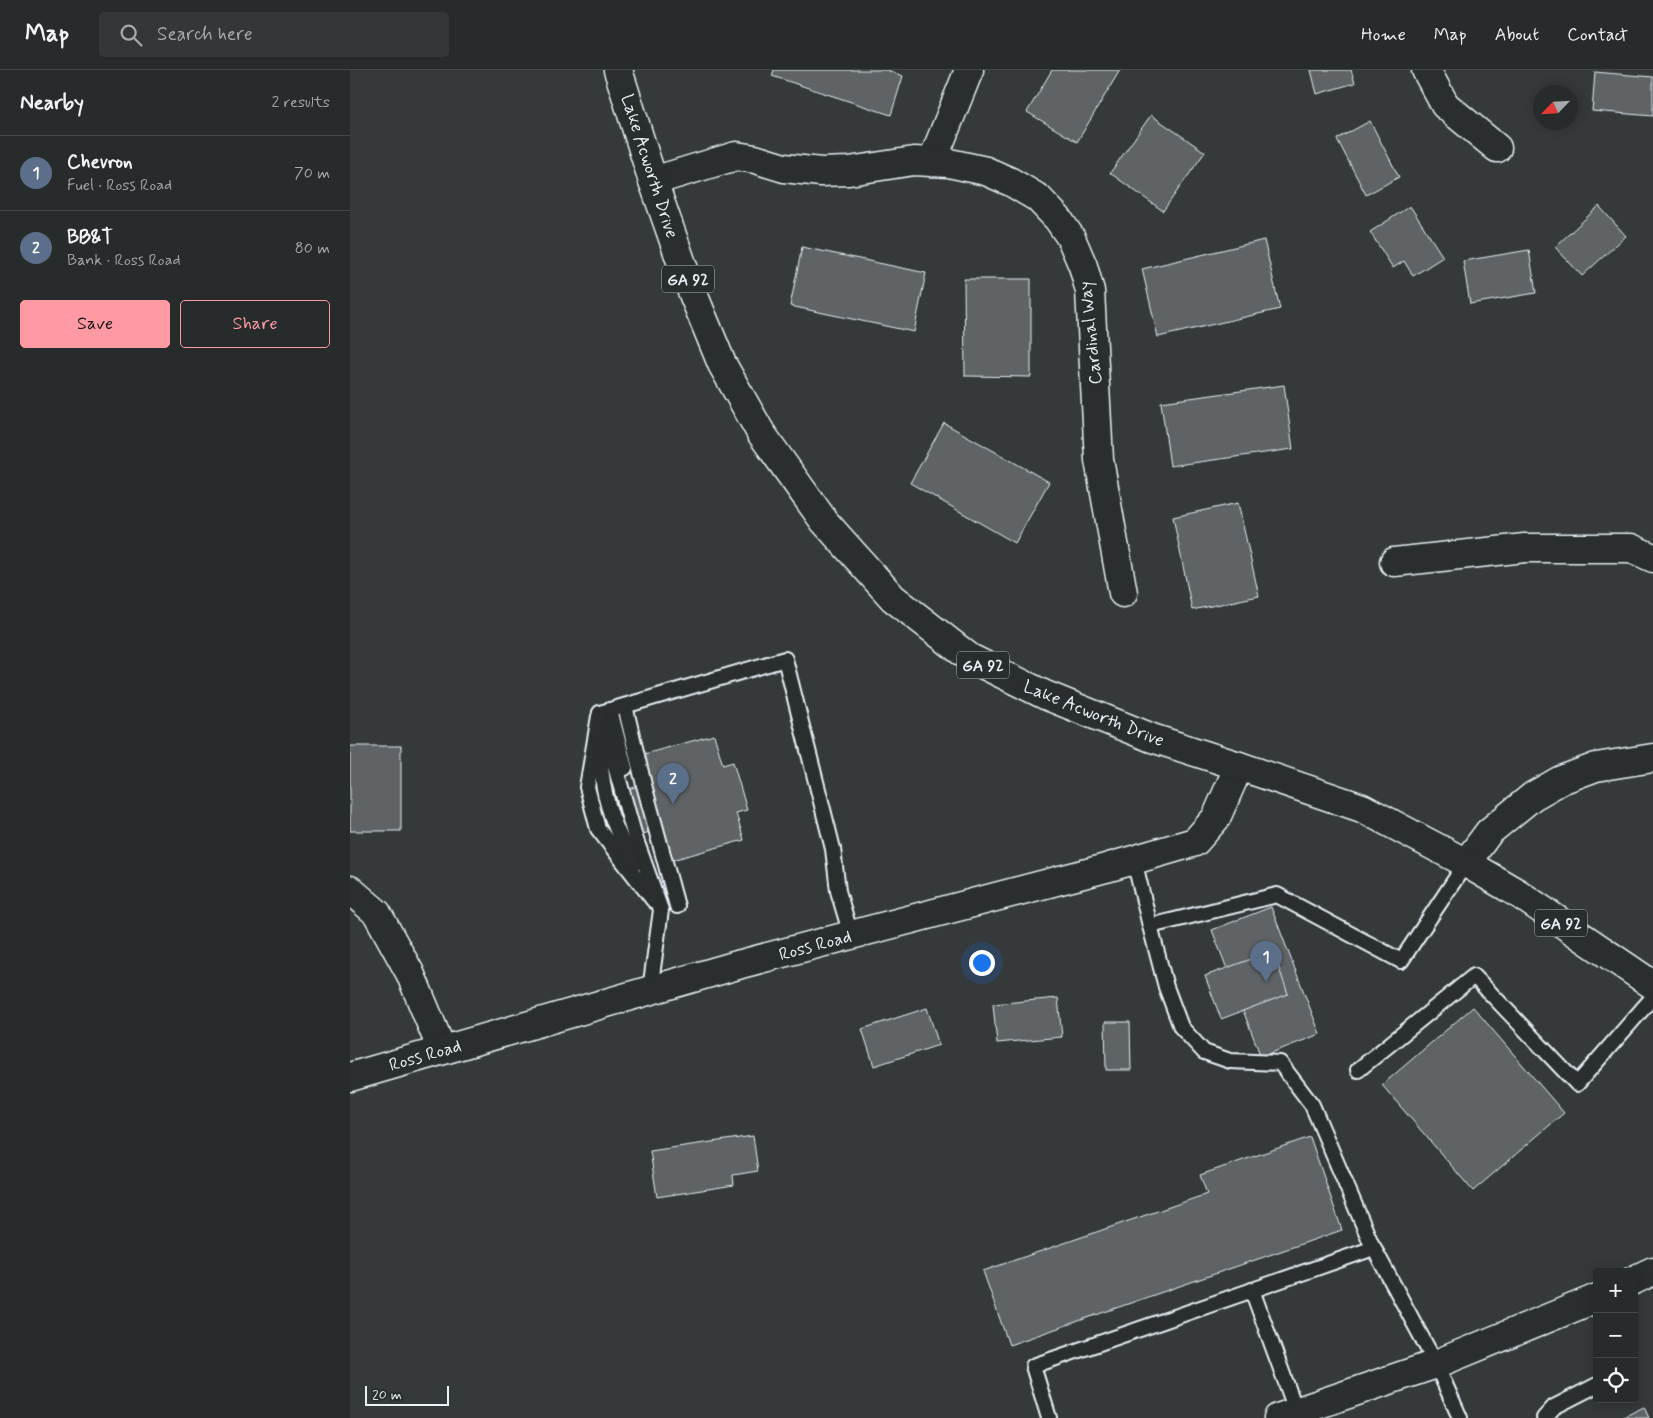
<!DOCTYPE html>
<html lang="en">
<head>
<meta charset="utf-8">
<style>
	body { margin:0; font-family:Mynerve,sans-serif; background:#343738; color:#f1f3f6 }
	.controls { position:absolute; right:15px; bottom:15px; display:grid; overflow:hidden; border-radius:5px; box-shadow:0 2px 12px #0003 }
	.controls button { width:45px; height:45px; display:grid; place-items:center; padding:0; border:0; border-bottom:1px solid #444748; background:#282b2c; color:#f1f3f6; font:25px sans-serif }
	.compass { position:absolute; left:1183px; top:15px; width:45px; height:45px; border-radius:50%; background:#282b2c; box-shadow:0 2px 12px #0003; rotate:245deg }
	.scale { position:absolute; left:15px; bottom:12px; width:84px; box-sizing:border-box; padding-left:5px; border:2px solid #e8f1f8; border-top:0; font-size:14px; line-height:18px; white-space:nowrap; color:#e8f1f8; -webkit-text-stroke:4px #2a2d2e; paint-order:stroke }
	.you { position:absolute; left:631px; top:892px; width:18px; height:18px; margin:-12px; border:4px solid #fff; border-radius:50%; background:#1a73e8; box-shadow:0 0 0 8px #1a73e833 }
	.badge { display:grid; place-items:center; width:32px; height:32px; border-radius:50%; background:#ff9aa2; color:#fff; font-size:16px; font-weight:700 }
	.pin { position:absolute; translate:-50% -41px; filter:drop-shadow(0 1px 2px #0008) }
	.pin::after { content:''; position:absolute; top:26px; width:18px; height:15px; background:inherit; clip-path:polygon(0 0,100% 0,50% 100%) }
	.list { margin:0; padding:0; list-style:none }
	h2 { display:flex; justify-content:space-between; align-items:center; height:65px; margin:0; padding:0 20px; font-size:21px }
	h2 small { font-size:16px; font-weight:400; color:#a5a7a9 }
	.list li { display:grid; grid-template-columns:32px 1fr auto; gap:15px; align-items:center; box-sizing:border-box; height:75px; padding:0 20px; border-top:1px solid #444748 }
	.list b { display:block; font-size:19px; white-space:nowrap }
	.list p { margin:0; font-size:16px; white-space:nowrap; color:#a5a7a9 }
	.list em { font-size:16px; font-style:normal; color:#a5a7a9 }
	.actions { display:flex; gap:10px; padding:15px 20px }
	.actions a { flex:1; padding:11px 0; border:1px solid #ff9aa2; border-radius:5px; text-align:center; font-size:18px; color:#ff9aa2 }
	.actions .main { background:#ff9aa2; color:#111 }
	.icon { flex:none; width:28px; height:28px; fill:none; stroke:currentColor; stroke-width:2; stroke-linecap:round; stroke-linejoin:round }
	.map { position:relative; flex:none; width:1303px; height:1348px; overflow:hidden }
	header { display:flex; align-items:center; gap:30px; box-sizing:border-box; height:70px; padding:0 25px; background:#282b2c; border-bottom:1px solid #444748 }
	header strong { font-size:24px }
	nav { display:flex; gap:28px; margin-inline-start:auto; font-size:18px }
	.search { width:350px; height:45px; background:#343738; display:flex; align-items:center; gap:12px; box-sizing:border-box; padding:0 18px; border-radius:5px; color:#a5a7a9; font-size:19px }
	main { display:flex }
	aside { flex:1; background:#282b2c }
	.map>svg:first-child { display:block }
	.building { fill:#5f6365; stroke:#e8f1f8 }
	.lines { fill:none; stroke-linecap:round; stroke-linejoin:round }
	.service-casing { stroke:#e8f1f8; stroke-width:18 }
	.minor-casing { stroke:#e8f1f8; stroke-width:31 }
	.primary-casing { stroke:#e8f1f8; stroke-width:31 }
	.service { stroke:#2a2d2e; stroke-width:14 }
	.minor { stroke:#2a2d2e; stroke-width:28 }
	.primary { stroke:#2a2d2e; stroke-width:28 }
	.labels { text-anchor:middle; stroke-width:4.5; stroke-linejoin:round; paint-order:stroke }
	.shield { fill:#2a2d2e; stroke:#afb6bb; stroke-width:1 }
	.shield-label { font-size:16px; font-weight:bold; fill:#e8f1f8 }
	.street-label { font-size:18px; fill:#e8f1f8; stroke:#2a2d2e }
</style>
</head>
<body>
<header>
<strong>Map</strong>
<div class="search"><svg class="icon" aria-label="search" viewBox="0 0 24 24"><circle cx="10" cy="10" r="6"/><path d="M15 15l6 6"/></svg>Search here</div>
<nav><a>Home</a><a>Map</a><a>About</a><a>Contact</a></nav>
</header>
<main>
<aside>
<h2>Nearby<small>2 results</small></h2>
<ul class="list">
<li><span class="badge" style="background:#5c6f8a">1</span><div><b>Chevron</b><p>Fuel · Ross Road</p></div><em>70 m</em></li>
<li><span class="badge" style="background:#5c6f8a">2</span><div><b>BB&amp;T</b><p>Bank · Ross Road</p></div><em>80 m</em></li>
</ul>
<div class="actions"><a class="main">Save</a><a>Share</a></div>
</aside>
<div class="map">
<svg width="1303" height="1348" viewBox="0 0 1303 1348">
	<rect width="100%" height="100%" fill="#35393a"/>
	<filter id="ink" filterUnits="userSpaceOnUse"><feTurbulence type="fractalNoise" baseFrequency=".02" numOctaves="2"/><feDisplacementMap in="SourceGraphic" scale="10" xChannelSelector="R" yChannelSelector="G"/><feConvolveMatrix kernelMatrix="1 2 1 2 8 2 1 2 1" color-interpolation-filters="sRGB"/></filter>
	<g filter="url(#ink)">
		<g class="building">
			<path d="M424,0h116l-1,1 14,5 -12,39 -119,-39z"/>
			<path d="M702,0h68l-43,72 -50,-30z"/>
			<path d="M961,0h40l4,13 -38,11z"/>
			<path d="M1245,2l58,5v39l-61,-5z"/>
			<path d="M801,45l54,37 -42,59 -53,-38z"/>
			<path d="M1020,51l29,56 -33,18 -29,-56z"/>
			<path d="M1060,136l33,51 -30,19 -9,-15 -11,7 -23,-36z"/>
			<path d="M1249,136l27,30 -44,40 -27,-29z"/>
			<path d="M914,170l16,69 -122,28 -16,-68z"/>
			<path d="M452,177l124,26 -12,59 -124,-26z"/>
			<path d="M1179,180l7,43 -66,11 -7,-43z"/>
			<path d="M614,209h67v98l-66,-1z"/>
			<path d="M934,315l9,64 -123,17 -9,-64z"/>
			<path d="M594,353l105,59 -34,61 -105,-60z"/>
			<path d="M888,433l21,93 -67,14 -19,-93z"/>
			<path d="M364,665l9,30 10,-3 14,48 -11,3 8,27 -72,20 -9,-32 -50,15 -13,-46 49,-14 -8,-28z"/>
			<rect x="0" y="676" width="51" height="85"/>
			<path d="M921,837l49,127 -59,23 -49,-127z"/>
			<path d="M923,881l15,43 -67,25 -16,-43z"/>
			<path d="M708,928l4,39 -65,6 -4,-39z"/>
			<path d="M1123,937l91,106 -91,78 -91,-106z"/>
			<path d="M577,938l12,37 -65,21 -12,-37z"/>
			<path d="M755,952h25l1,48h-25z"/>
			<path d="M403,1066l5,35 -25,4 1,10 -77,12 -7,-46z"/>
			<path d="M960,1067l32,93 -333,115 -26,-74 224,-77 -7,-19z"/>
			<path d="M1294,1337l5,11h-28z"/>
		</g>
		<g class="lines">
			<g class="service-casing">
				<g id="service">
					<path d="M275,636l19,79 33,121"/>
					<path d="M260,640l15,58"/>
					<path d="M250,643l185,-54 48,190 5,42 13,44"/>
					<path d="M250,643l35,124 26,73 -11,80"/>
					<path d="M249,646l-12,71 11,42 56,72"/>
					<path d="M251,674c0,10 -1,21 1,31 3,30 17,63 32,89"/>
					<path d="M784,790l16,66 127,-31 124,66 65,-98"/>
					<path d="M800,856l16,61 15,40 23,25 26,9 50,2 32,42 59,138 65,121 24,54"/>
					<path d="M1008,1000l116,-94 103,108 76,-87"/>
					<path d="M902,1220l45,123"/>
					<path d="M699,1348l-16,-52 341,-118"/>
					<path d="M1194,1348l10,-11 43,-22"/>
				</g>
			</g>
			<g class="minor-casing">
				<g id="minor">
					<path d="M1076,0l19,35 52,43"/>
					<path d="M582,92l37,-92"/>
					<path d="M303,111l83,-25 19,3 29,9 37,4 28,-1 65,-10 35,2 37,8 25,11 27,16 20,21 13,19 12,28 7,25 9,169 24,133"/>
					<path d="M1044,492l131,-14h106l22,10"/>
					<path d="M1116,793l23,-31 44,-36 28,-16 35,-13 57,-9"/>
					<path d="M0,820l27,23 33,60 32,77"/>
					<path d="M0,1007l391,-113 365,-96 89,-26 21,-24 23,-52"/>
					<path d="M1284,1210l19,-9"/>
					<path d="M928,1348l158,-54 161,-66"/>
				</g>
			</g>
			<g class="primary-casing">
				<path id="primary" d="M268,0l35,111 36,103 33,80 39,69 63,88 69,77 77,60 75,37 107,43 87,28 123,42 104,55 53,31 134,91"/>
			</g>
			<use href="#service" class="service"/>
			<use href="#minor" class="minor"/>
			<use href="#primary" class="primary"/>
		</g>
	</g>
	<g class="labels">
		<g class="shield">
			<rect x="312" y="195.5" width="52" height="27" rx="4"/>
			<rect x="607" y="581.5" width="52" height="27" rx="4"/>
			<rect x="1185" y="839.5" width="52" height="27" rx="4"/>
		</g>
		<g class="shield-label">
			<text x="338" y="215">GA 92</text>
			<text x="633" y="601">GA 92</text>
			<text x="1211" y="859">GA 92</text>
		</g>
		<g class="street-label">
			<text transform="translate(300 96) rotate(72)" y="6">Lake Acworth Drive</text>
			<text transform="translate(740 263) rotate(-96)" y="6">Cardinal Way</text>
			<text transform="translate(744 643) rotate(22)" y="6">Lake Acworth Drive</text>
			<text transform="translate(465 875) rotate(-15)" y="6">Ross Road</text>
			<text transform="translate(75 985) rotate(-16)" y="6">Ross Road</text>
		</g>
	</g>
</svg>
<div class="controls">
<button>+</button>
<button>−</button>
<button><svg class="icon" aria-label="locate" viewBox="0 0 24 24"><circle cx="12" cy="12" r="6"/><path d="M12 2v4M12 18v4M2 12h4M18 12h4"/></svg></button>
</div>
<svg class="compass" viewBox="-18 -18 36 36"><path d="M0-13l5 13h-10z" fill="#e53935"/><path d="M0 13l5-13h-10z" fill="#a5a7a9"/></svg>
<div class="scale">20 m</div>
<div class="you"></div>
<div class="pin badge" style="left:916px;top:912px;background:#5c6f8a">1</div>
<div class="pin badge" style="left:323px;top:734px;background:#5c6f8a">2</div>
</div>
</main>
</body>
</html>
